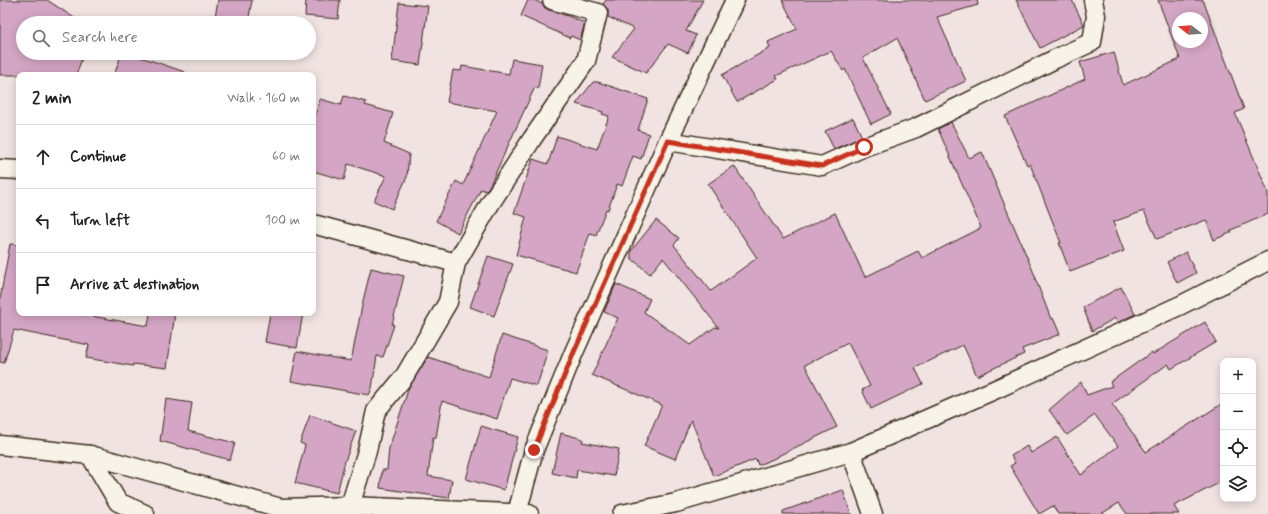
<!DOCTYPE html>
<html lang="en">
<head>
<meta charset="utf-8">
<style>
	body { margin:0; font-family:Mynerve,sans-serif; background:#f2f2f2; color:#222 }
	.controls { position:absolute; right:12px; bottom:12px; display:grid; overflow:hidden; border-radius:8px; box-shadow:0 2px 10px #0003 }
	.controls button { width:36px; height:36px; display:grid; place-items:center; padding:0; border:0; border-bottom:1px solid #e0e0e0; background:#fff; color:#222; font:20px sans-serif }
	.compass { position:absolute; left:1172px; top:12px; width:36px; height:36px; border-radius:50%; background:#fff; box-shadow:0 2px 10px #0003; rotate:287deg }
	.stop { position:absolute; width:12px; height:12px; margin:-9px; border:3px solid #c8321e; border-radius:50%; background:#fff }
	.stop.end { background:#c8321e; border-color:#fff; box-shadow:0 1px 4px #0008 }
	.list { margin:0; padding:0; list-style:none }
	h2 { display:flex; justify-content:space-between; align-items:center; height:52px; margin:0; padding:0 16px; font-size:17px }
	h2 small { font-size:13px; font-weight:400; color:#767676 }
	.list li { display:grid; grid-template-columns:26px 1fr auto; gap:12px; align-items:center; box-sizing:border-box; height:64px; padding:0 16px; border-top:1px solid #e0e0e0 }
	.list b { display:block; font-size:15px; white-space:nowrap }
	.list em { font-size:13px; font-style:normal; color:#767676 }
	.icon { flex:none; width:22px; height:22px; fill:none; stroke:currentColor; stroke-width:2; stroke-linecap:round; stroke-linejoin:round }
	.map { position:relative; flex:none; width:1268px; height:514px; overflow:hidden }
	.search { position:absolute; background:#fff; box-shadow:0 2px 10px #0003; left:16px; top:16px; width:300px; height:44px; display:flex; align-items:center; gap:10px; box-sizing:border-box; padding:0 14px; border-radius:22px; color:#767676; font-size:15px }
	.panel { position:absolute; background:#fff; box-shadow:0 2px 10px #0003; left:16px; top:72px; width:300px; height:244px; border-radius:8px }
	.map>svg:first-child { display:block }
	.building { fill:#d4a5c5; stroke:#3b2a1e; fill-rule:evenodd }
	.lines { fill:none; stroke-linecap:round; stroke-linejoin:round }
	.minor-casing { stroke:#3b2a1e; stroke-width:21 }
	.minor { stroke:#f7f3e8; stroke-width:18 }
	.route { stroke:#c8321e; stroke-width:5 }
</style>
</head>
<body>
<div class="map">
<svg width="1268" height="514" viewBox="0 0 1268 514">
	<rect width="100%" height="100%" fill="#f0e3e1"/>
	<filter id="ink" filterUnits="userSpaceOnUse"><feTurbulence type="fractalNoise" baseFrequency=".025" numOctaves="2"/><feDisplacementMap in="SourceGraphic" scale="8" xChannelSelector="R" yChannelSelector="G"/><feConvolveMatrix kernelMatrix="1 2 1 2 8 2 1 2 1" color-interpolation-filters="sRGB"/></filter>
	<g filter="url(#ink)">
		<g class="building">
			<path d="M0,0h47l32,21 -1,2h-55v30h61l-8,22h-76z"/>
			<path d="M218,0h34l-4,23h-34z"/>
			<path d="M306,0h34l-2,19 -33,-3z"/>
			<path d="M528,0h6l8,4 3,4 4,2 19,6 17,7 -5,17 -9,-4 -1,2 -49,-22z"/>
			<path d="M606,0h97l-17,31 10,4 -8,18 -20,-9 -22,29 -34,-16 22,-28 -26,-12v-7l-5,-6z"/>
			<path d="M782,0h195l1,5 -41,12 29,64 -41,19 -28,-62 -34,20 28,56 -20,10 -26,-55 -2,2 -12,-20 -55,25 2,3 -41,23 -15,-27 48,-27 -2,-6 29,-13z"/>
			<path d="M1016,0h56l12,25 -44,23z"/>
			<path d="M1158,0h45l41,109 -9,4 33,79v22l-37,16 1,2 -18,8 -8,-20 -49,19 -13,-28 -31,11 11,29 -54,21 -11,-29h2l-31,-79 -3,1 -22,-49 80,-37 -5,-17 34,-10 9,33 57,-26zM1178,18h24v24h-24z"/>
			<path d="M399,3l29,3 -8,59 -28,-4z"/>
			<path d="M122,53h7l56,19v3h-71z"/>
			<path d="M512,59l30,5 -4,25 -3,-2 -45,98 -4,6 -5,-2 -23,44 -22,-12 20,-40 7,4 34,-74 -50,-9 6,-32 8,1 1,-5 47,8z"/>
			<path d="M593,82h5l50,17 -10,31 11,4 -8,25 -8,-3 -11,30 -5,-2 -9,26 -2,-1 -10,26 -6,-2 -14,39 -60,-17 10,-38 -12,-4 19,-54 15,5 9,-28 40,13 12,-33 -7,-2 1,-2 -27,-8z"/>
			<path d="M344,96l22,6 -1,3 28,8 -9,30 25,11 -2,23 -15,32 -18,-8 12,-25 -38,-12 -4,16 -31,-9v-48l7,-24 21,6z"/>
			<path d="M853,118l9,19 -28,12 -9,-18z"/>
			<path d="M951,122l18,36 13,-6 54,126h-1l16,41 2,-1 7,16 -38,15 2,5 -47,22 -14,-31 -48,23 8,16 -52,25 -9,-19 8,-4 -22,-43 -43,22 32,62 -59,29v1l-20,8 -2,-6 -42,17 -23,-56 -16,39 -31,-13 18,-41 -70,-30 26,-57 -14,-6 12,-28 34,15 -6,13 46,33 25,-18 4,1 -56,-70 -13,16 -19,-16v-7l25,-31 23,18 -5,7 37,46 46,-33 -49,-74 26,-18 49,73 52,-26 30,64 53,-26 4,7 59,-30 -43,-99z"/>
			<path d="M10,244l9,1v68h56l73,13 2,-13h25l-8,55 -34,-4v2l-47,-8 3,-13 -75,-15 -10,33 -4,-1v-63z"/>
			<path d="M1186,252l10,21 -19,10 -10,-21z"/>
			<path d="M488,256l25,8 -19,52 -24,-9z"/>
			<path d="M371,268l33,8 -12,49h2l-11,32 -6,-1 -5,32 -3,7 -78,-14 6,-30 54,10 12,-60z"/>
			<path d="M1121,287l14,27 -18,9 -2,-5 -23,13 -9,-24z"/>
			<path d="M270,313h33l-6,35 -32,-6z"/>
			<path d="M1205,322l11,20 -45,27 -3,-5 -56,40 34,48 77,-49v78l-49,25 5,8h-52l-8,-11 -18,11h-43l-5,-8 -14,8 -29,-48 5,-3 -4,-7 16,-10 4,7 26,-16 24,38 37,-29 -23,-31 -28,20 -18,-25 32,-28 6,13 25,-9 -2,-4 42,-30 1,2z"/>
			<path d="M502,335l46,15 -11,36 -27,-8 -13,41 -55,-18 -6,37 -3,-1 -5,39 24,4 -3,18 -69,-10 2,-18h5l2,-22 20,-61 19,-30 61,20z"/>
			<path d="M166,399l26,4 -4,28 47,12 -5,17 -70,-19z"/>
			<path d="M310,415l46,16 -11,30 -8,32 -42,-10 10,-38 -5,-2z"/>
			<path d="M481,426l37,11 -14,53 -38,-11z"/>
			<path d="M561,433l22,6 -1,3 37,7 -5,27 -37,-6 -1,8 -24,-5z"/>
			<path d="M843,490l8,24h-68v-3z"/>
		</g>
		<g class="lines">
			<g class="minor-casing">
				<g id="minor">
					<path d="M668,141l154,25 42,-19 52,-19 139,-69 37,-17 4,-26 -3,-16"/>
					<path d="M0,169l19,1"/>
					<path d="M313,224l143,39"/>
					<path d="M0,445l90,10 28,47 27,12"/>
					<path d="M851,452l22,62"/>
					<path d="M90,455l191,53 69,-2 179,8"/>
					<path d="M350,506l17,-55 9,-40 28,-34 44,-75 8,-39 34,-59 42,-65 54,-78 12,-48 -46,-13"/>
					<path d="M517,513l17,-63 40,-98 94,-211 67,-141"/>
					<path d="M622,514l54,-11 175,-51 143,-62 187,-85 87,-44"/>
				</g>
			</g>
			<use href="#minor" class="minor"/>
		</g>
	</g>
	<g class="lines" filter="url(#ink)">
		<path class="route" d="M534,450l40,-98 94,-211 154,25 42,-19"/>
	</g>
</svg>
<div class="controls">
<button>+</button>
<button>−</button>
<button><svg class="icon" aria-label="locate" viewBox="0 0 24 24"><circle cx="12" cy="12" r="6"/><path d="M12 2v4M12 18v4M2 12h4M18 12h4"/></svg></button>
<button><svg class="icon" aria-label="layers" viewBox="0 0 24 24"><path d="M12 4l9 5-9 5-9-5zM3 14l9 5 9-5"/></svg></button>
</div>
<svg class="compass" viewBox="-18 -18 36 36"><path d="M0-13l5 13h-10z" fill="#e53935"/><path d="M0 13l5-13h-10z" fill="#767676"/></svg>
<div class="stop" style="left:864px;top:147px"></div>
<div class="stop end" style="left:534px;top:450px"></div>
<div class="search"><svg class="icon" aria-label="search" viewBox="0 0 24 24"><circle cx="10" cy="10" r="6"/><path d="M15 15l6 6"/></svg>Search here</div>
<section class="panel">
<h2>2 min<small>Walk · 160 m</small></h2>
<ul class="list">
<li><svg class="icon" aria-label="ahead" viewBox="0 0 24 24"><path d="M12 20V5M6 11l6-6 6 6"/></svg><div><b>Continue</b></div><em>60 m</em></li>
<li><svg class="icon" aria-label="left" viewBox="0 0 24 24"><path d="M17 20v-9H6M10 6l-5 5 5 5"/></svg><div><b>Turn left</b></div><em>100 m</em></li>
<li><svg class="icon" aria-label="arrive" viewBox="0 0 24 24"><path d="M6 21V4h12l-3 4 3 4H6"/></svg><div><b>Arrive at destination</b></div></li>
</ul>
</section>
</div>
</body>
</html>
